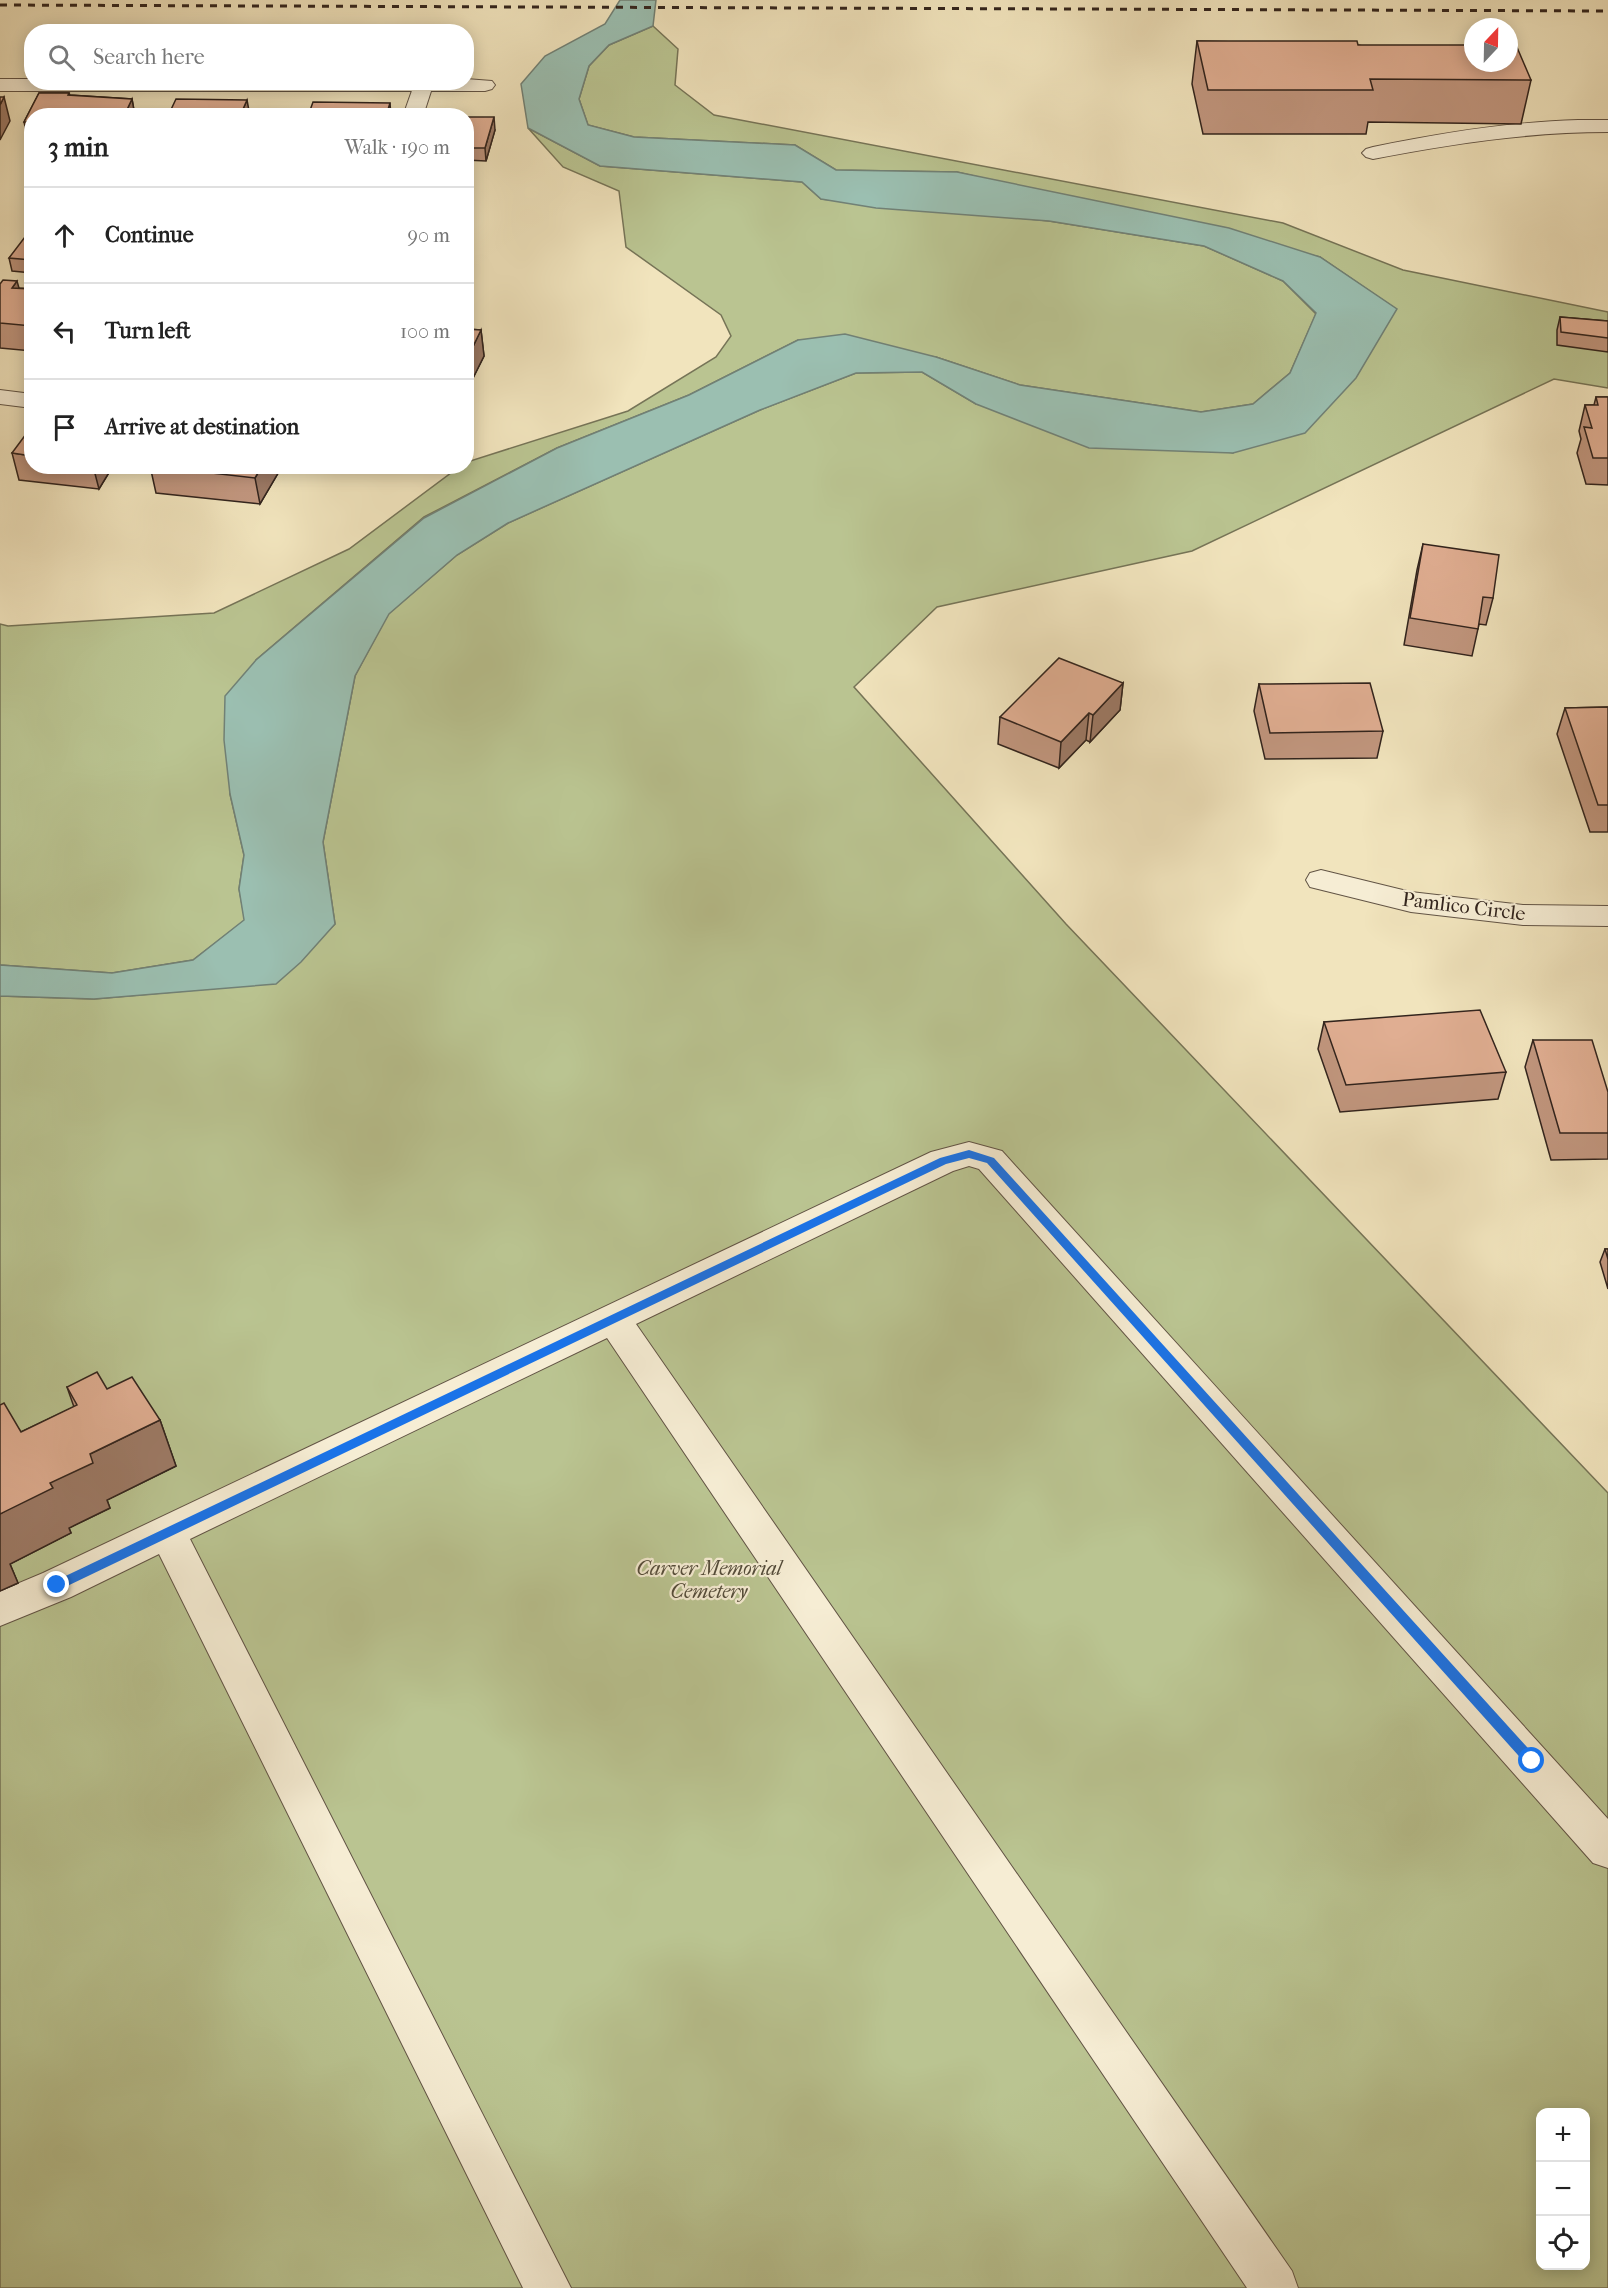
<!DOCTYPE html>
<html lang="en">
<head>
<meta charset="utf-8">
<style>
	body { margin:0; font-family:"IM FELL French Canon",serif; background:#f6f6f6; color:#222 }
	.controls { position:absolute; right:18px; bottom:18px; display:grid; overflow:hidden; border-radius:12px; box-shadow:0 3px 15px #0003 }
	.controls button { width:54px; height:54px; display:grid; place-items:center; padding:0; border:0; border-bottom:2px solid #e0e0e0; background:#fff; color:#222; font:30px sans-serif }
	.compass { position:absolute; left:1464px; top:18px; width:54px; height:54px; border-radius:50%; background:#fff; box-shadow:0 3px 15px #0003; rotate:22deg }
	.stop { position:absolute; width:18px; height:18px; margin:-14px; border:4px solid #1a73e8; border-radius:50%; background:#fff }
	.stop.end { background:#1a73e8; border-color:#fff; box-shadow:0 2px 6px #0008 }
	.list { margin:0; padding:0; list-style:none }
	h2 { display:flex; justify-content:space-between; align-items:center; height:78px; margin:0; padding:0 24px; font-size:26px }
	h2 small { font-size:20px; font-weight:400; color:#767676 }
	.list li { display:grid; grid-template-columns:39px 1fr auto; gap:18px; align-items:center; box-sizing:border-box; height:96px; padding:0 24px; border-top:2px solid #e0e0e0 }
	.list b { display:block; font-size:22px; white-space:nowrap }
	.list em { font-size:20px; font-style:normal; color:#767676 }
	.icon { flex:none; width:33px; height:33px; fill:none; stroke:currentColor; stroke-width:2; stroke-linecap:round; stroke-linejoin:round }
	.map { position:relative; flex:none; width:1608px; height:2288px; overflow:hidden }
	.search { position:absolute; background:#fff; box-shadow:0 3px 15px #0003; left:24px; top:24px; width:450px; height:66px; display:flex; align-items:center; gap:15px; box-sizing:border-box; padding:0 21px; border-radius:24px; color:#767676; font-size:22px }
	.panel { position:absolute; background:#fff; box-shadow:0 3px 15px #0003; left:24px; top:108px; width:450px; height:366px; border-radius:24px }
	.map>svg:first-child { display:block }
	.green { fill:#bac491; stroke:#767457; stroke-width:1.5; fill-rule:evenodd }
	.water { fill:#9bbfb1; stroke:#718176; stroke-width:1.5 }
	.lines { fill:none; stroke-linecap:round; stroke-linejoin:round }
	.lane-casing { stroke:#625445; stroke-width:2 }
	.street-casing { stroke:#625445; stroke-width:2 }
	.lane { fill:#f6edd4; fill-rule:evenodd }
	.street { fill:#f6edd4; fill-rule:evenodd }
	.rail { stroke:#32241d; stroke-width:3; stroke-dasharray:7 7; stroke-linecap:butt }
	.wall { fill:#c1967e; stroke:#32241d; stroke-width:1.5 }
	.shaded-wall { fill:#9d7a66; stroke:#32241d; stroke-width:1.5 }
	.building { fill:#e0ae92; stroke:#32241d; stroke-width:1.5 }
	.route { fill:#1a73e8 }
	.labels { text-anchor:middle; stroke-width:4.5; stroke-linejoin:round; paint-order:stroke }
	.street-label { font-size:20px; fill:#32241d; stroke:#f6edd4 }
	.park-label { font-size:20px; font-style:italic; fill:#544c3a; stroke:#f6edd4 }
</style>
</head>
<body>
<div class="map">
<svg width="1608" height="2288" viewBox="0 0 1608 2288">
	<rect width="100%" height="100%" fill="#f1e4bd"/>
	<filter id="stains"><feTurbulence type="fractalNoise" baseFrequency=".00333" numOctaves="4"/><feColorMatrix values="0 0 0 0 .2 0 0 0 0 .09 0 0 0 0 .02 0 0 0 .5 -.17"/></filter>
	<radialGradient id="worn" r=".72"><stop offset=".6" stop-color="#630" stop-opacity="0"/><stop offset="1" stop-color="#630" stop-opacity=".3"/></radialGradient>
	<g class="green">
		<path d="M653,26l25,23 -3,36 39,30 569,108 120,47 205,42v76l-54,-9 -362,172 -255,56 -83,80 212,237 542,569v795h-1608v-1292l94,3 182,-16 59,-59 -12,-82 32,-166 33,-62 69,-59 51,-32 252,-113 96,-37 66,-1 54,32 257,49 163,-144 -76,-52 -363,-85 -121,-2 -41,-25 -161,-8 -46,-12 -9,-26 10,-33 20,-21zM1540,2112h46v154h-46z"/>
		<path d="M528,128l72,38 202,16 19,17 228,22 155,25 79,35 33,33 -26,59 -37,31 -52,8 -181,-27 -84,-28 -138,-17 -109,55 -132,53 -133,69 -168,143 -26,134 14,61 -5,34 6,31 -52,40 -81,13 -112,-8v-341l8,2 206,-13 135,-64 110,-82 7,-1 1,-4 161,-51 88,-54 15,-21 -10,-21 -95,-68 -7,-56 -56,-24z"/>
	</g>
	<path class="water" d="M620,0h36l-3,26 -44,19 -20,21 -10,33 9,26 46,12 161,8 41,25 121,2 272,56 91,29 77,52 -41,69 -51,55 -72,20 -144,-5 -113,-44 -54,-32 -66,1 -96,37 -252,113 -51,32 -68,59 -34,62 -32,166 12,82 -34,38 -25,22 -182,15 -94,-3v-31l112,8 81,-13 51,-40 -5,-31 5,-34 -14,-61 -6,-54 1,-44 31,-36 168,-142 133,-70 132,-53 109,-55 47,-6 91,23 84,28 181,27 52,-8 37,-31 26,-60 -33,-32 -79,-35 -155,-25 -173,-13 -55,-9 -19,-17 -202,-16 -72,-38 -7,-44 24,-28 60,-32z"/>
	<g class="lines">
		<g class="lane-casing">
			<g id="lane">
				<path d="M415,82h16l2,3 -10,31h-20z"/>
				<path d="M1578,120h30v12c-80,0 -157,12 -235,27l-7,-2 -4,-4 4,-4 7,-2c68,-14 135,-25 205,-27z"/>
				<path d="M969,1142l33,9 606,668v49l-15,-5 -614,-694 -10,-3 -16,5 -317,153 656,947 6,17h-51l-640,-950 -417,201 381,749h-48l-364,-734 -88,43 -71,29v-35l43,-18 888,-421z"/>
			</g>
		</g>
		<g class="street-casing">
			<g id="street">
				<path d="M0,79h32v3h434v-3l26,2 3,4 -3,4 -7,2h-485z"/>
				<path d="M0,390l32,4v14l-32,-4z"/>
				<path d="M1321,870l90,22 112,13 85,1v20l-85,-1 -112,-13 -101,-25 -4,-7 4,-7z"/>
			</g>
		</g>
		<use href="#lane" class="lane"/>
		<use href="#street" class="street"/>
		<path class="rail" d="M0,5l1608,6"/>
	</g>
	<g class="wall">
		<path d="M1197,41l161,4 173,35 -10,44 -153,-2 -2,12h-163l-11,-50z"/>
		<path d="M39,93h30l1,2 62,4 3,17h-103v30h-2l-6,-24z"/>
		<path d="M466,117l29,13 -9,31 -20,-1z"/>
		<path d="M32,233v40l-20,-2 -3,-13z"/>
		<path d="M0,284l19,4 13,1v62l-32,-3z"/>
		<path d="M1560,317l48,4v31l-51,-7v-15z"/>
		<path d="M466,329l15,1 3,26 -16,32h-2z"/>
		<path d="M1596,397h12v88l-22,-1 -9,-31 4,-14 -2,-8 6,-26h9z"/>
		<path d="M12,453l20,3v10h81l-14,23 -80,-9z"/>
		<path d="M150,466h129l1,4 -20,34 -104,-11z"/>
		<path d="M1423,544l70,54 -7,27 -7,-1 -7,32 -68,-11 13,-75z"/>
		<path d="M1123,683l-3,27 -30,32 -4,-2 -27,28 -61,-24 2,-27z"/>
		<path d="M1259,684l124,47 -6,27 -112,1 -11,-48z"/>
		<path d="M1608,707v125h-18l-33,-98 8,-26z"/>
		<path d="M1324,1022l182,50 -8,27 -158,13 -22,-63z"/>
		<path d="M1533,1040l75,52v67l-57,1 -26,-93z"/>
		<path d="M1605,1249h3v40l-8,-27z"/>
		<path d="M67,1387l40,2 53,31 16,46 -69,34 3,8 -41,20 2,5 -61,31 8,19 -18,8v-186l21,27 53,-25z"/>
	</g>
	<g class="shaded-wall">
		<path d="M4,97l6,24 -10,19v-35z"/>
		<path d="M132,99l3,17h-11z"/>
		<path d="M247,100l3,16h-10z"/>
		<path d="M390,103l1,13h-5z"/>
		<path d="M494,117l1,13 -9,31 -1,-13z"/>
		<path d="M17,281l7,25 -12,-18z"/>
		<path d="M481,330l3,26 -16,32 -2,-27z"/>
		<path d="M93,466h20l-14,23z"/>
		<path d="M262,466h17l1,4 -20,34 -5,-26z"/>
		<path d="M1123,683l-3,27 -30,32 3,-27z"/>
		<path d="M1089,713l-3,27 -27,28 2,-26z"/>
		<path d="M160,1420l16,46 -69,34 3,8 -41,20 2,5 -61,31 8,19 -18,8v-77l50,-31 40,-29z"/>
	</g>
	<g class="building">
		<path d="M1197,41h160l1,4h115v18h36v-18h7l15,35 -161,-1 3,11h-165z"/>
		<path d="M39,93h30l-1,2 64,4 -8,17h-92v6h-8z"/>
		<path d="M0,97h4l-4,8z"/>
		<path d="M176,99l71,1 -7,16h-72z"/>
		<path d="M313,102l77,1 -4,13h-78z"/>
		<path d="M466,117h28l-9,31h-19z"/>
		<path d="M28,233h4v27l-23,-2z"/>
		<path d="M3,280l14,1 -5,7 20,1v37l-32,-3v-39z"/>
		<path d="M1560,317l48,4v17l-47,-6z"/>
		<path d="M466,329l15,1 -15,31z"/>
		<path d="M1596,397h12v61h-15l-9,-31 8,1 -7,-23h13z"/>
		<path d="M32,426v30l-20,-3z"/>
		<path d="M150,466h112l-7,12z"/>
		<path d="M1423,544l76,11 -6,43 -10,-1 -5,32 -68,-11z"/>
		<path d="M1059,658l64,25 -30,32 -4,-2 -28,29 -61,-25z"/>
		<path d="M1370,683l13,48 -113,2 -11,-49z"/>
		<path d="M1608,707v98h-10l-33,-97z"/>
		<path d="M1480,1010l26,62 -160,13 -22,-63z"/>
		<path d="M1533,1040h59l16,52v41h-48z"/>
		<path d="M1605,1249h3v10z"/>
		<path d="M97,1372l10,17 25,-12 28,43 -70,34 3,9 -43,20 3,5 -53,26v-109l4,-2 17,29 56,-27 -10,-18z"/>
	</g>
	<path class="route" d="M969,1150l25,8 542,599v8h-9l-540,-602 -18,-5 -23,6 -885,425h-8l-2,-4 2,-3 887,-424z"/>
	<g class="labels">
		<g class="street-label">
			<text transform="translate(1464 906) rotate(7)" y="7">Pamlico Circle</text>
		</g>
		<g class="park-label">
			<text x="709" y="1575">Carver Memorial<tspan x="709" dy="23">Cemetery</tspan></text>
		</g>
	</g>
	<rect width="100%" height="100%" filter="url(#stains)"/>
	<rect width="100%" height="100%" fill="url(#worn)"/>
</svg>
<div class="controls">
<button>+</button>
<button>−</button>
<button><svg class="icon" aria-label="locate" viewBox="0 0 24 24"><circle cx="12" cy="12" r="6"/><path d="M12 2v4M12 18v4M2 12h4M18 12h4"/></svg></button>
</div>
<svg class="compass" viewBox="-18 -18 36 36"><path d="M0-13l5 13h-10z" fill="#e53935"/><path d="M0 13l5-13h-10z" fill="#767676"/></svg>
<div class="stop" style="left:1532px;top:1761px"></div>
<div class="stop end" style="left:57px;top:1585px"></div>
<div class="search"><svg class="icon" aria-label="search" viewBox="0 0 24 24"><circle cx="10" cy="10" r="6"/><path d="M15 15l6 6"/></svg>Search here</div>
<section class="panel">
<h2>3 min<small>Walk · 190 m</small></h2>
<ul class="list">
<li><svg class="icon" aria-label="ahead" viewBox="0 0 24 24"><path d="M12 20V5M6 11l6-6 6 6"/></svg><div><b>Continue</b></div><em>90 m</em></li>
<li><svg class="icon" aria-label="left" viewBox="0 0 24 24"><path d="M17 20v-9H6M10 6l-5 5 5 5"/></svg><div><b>Turn left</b></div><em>100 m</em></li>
<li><svg class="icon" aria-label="arrive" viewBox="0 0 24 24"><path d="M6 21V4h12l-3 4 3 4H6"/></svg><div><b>Arrive at destination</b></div></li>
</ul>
</section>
</div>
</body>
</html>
